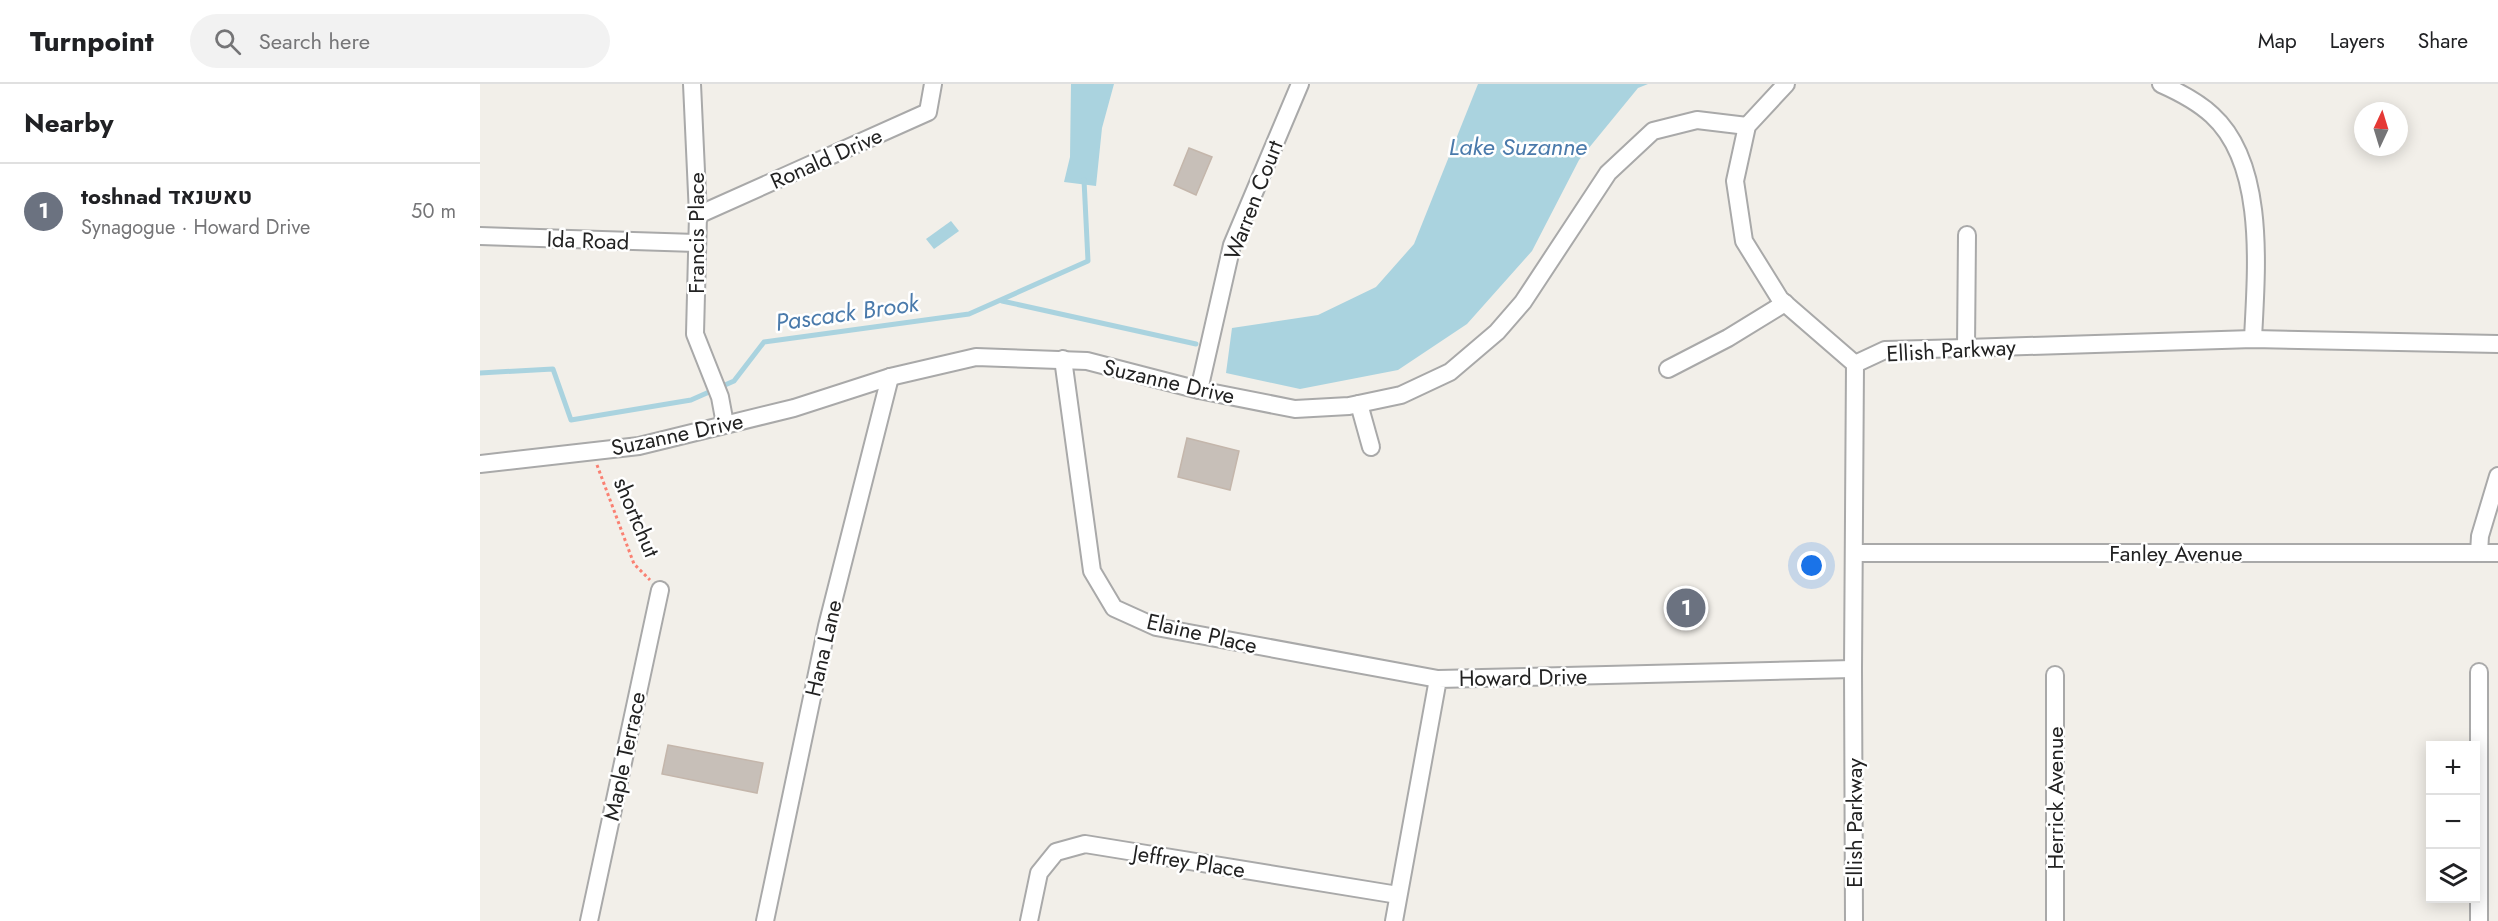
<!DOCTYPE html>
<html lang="en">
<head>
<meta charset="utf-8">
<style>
	body { margin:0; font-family:Jost,Heebo,sans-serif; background:#f2f2f2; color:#202124 }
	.controls { position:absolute; right:18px; bottom:18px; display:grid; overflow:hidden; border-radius:0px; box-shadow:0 3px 15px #0003 }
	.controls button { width:54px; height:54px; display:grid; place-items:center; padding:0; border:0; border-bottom:2px solid #e0e0e0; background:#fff; color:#202124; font:30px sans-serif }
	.compass { position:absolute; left:1874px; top:18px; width:54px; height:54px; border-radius:50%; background:#fff; box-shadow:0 3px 15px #0003; rotate:4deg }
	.you { position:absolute; left:1332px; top:482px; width:21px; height:21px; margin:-15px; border:4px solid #fff; border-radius:50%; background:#1a73e8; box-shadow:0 0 0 9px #1a73e833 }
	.badge { display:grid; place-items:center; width:39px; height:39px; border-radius:50%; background:#d40000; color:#fff; font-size:20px; font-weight:700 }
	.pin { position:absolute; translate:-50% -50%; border:3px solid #fff; box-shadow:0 2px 6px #0006 }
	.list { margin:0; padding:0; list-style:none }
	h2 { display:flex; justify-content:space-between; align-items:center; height:78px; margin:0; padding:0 24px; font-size:26px }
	h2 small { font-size:20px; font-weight:400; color:#757577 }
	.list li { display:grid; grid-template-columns:39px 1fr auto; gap:18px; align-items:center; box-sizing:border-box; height:96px; padding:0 24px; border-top:2px solid #e0e0e0 }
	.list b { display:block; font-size:22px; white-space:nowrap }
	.list p { margin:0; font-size:20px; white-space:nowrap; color:#757577 }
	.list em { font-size:20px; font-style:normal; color:#757577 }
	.icon { flex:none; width:33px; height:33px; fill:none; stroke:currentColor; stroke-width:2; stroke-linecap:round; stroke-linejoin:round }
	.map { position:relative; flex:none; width:2018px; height:837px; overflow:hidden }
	header { display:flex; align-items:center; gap:36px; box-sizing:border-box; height:84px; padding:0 30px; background:#fff; border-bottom:2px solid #e0e0e0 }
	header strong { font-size:28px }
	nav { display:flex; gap:33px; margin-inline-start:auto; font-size:21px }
	.search { width:420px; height:54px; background:#f2f2f2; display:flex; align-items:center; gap:15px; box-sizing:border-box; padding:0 21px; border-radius:33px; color:#757577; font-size:22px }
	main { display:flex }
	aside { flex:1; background:#fff }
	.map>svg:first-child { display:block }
	.water { fill:#aad3df }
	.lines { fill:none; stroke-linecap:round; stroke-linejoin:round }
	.stream { stroke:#aad3df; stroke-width:5 }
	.building { fill:#c7bfb8; stroke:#c4b6ab; stroke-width:1.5 }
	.minor-casing { stroke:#a9a9a9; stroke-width:20 }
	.path { stroke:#fa8072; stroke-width:3; stroke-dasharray:3 3; stroke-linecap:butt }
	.minor { stroke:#fff; stroke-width:16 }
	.labels { text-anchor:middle; stroke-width:5; stroke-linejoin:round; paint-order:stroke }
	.street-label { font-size:22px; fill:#222; stroke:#fff }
	.water-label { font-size:24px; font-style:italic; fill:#4a7aab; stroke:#fff }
</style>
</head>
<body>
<header>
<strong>Turnpoint</strong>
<div class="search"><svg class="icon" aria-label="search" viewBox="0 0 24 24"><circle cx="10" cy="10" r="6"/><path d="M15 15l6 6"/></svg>Search here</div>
<nav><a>Map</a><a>Layers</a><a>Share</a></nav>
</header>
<main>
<aside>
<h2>Nearby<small></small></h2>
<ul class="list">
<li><span class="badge" style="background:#6b7280">1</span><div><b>toshnad טאשנאד</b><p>Synagogue · Howard Drive</p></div><em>50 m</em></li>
</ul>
</aside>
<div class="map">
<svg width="2018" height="837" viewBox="0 0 2018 837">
	<rect width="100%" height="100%" fill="#f2efe9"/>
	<g class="water">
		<path d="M591,0h43l-12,44 -6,58 -32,-4 6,-25z"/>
		<path d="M998,0h170l-10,4 -59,72 -47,91 -65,73 -69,46 -98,19 -74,-16 6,-45 86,-13 58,-28 38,-43z"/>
		<path d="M471,137l8,10 -25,18 -8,-10z"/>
	</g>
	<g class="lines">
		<g class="stream">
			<path d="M522,217l194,43"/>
			<path d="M0,289l73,-4 18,51 120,-20 43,-19 30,-39 205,-28 119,-53 -4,-81"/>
		</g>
	</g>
	<g class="building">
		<path d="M709,64l23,9 -16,38 -22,-10z"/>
		<path d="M707,354l52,13 -9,39 -52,-13z"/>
		<path d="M188,661l95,18 -6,30 -95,-19z"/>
	</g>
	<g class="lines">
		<g class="minor-casing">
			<g id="minor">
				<path d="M212,0l6,131 -3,119 25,63 5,27"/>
				<path d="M1306,0l-39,42 -12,55 9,60 36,58 75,65"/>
				<path d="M1681,0c18,8 36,17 51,31 55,50 44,158 41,224"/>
				<path d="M218,131l230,-103 5,-28"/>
				<path d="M0,152l216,7"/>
				<path d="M1486,264l1,-113"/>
				<path d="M583,275l29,212 22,37 42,19 282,52"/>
				<path d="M1375,280l30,-14 81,-2 287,-9 245,5"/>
				<path d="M1188,285l60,-31 57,-35"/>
				<path d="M719,306l33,-145 68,-161"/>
				<path d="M879,320l12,43"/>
				<path d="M0,380l159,-18 155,-38 96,-31 86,-20 111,4 112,29 96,19 54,-3 52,-11 49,-23 47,-40 26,-30 85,-129 45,-42 44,-11 50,6"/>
				<path d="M1374,469h644"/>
				<path d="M1999,469l1,-17 18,-60"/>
				<path d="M1999,588v249"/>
				<path d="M109,837l71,-331"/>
				<path d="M285,837l62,-295 63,-249"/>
				<path d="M549,837l10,-48 17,-21 29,-8 313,51"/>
				<path d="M914,837l44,-242 415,-10"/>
				<path d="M1374,837l-1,-252 2,-305"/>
				<path d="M1575,837v-246"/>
			</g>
		</g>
		<path class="path" d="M117,381l37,99 16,16"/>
		<use href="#minor" class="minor"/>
	</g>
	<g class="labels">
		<g class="street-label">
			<text transform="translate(346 74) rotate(-24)" y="8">Ronald Drive</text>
			<text transform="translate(773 116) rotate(-69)" y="8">Warren Court</text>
			<text transform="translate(216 149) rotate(-90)" y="8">Francis Place</text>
			<text transform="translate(108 156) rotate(2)" y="8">Ida Road</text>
			<text transform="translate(1471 266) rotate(-3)" y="8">Ellish Parkway</text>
			<text transform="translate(689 297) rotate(13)" y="8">Suzanne Drive</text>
			<text transform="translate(197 350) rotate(-12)" y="8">Suzanne Drive</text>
			<text transform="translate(157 433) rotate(67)" y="8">shortchut</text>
			<text x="1696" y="477">Fanley Avenue</text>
			<text transform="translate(722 549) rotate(13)" y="8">Elaine Place</text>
			<text transform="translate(343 564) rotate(-77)" y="8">Hana Lane</text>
			<text transform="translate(1043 593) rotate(-1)" y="8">Howard Drive</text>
			<text transform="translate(144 672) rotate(-78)" y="8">Maple Terrace</text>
			<text transform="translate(1575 714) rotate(-90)" y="8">Herrick Avenue</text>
			<text transform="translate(1374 739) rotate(-90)" y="8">Ellish Parkway</text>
			<text transform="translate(709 777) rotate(9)" y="8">Jeffrey Place</text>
		</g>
		<g class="water-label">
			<text x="1038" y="71">Lake Suzanne</text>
			<text transform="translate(367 229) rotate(-8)" y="8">Pascack Brook</text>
		</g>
	</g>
</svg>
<div class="controls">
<button>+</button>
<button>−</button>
<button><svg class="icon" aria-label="layers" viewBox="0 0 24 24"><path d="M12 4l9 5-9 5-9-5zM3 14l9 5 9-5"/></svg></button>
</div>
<svg class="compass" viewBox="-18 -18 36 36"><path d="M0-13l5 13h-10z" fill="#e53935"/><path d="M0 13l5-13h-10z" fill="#757577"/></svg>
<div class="you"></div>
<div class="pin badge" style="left:1206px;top:524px;background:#6b7280">1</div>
</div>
</main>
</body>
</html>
